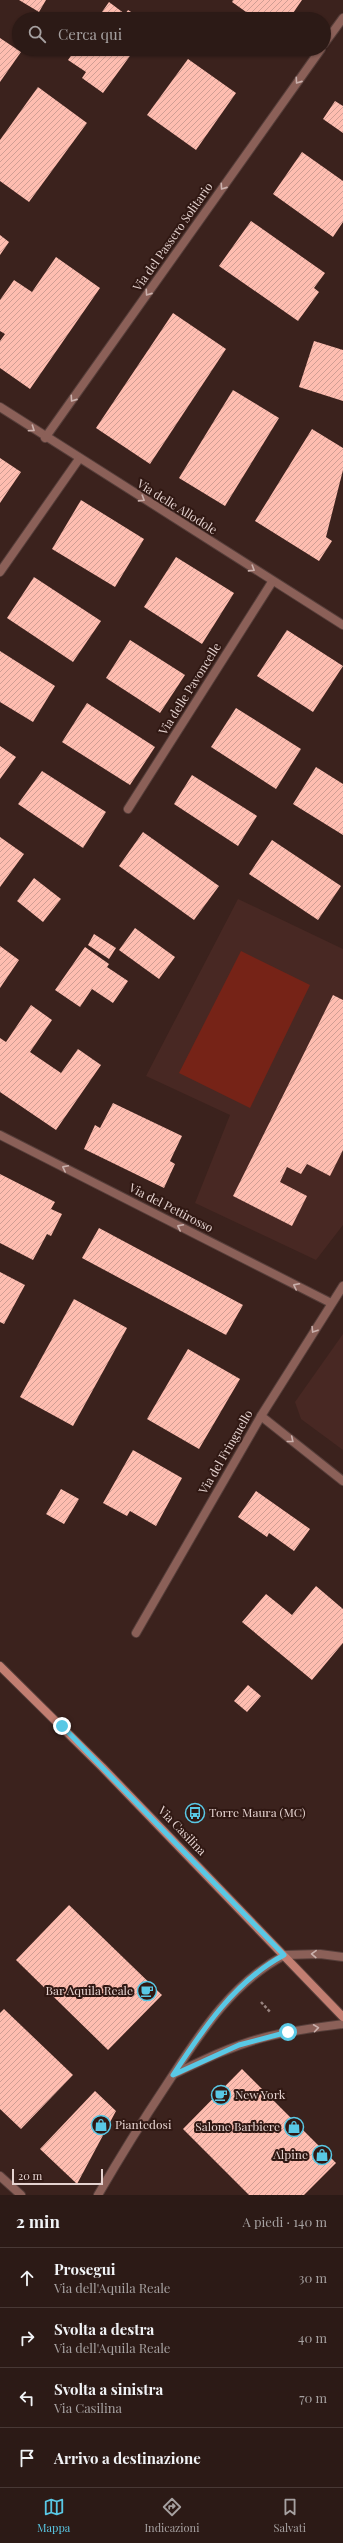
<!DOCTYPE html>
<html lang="it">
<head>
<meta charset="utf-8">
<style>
	body { margin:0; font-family:"Playfair Display",serif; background:#34231f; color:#f1f3f6 }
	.scale { position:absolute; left:12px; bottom:10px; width:91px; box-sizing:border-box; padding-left:4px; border:2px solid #e5d3d0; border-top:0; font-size:11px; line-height:14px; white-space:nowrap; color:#e5d3d0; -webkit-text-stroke:3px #301813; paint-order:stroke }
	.stop { position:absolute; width:12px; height:12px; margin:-9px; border:3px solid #59c8e5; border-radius:50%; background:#fff }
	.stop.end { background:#59c8e5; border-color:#fff; box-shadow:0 1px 4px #0008 }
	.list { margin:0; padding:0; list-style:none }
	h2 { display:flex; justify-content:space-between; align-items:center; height:52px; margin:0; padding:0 16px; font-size:17px }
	h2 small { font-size:13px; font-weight:400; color:#a6a1a1 }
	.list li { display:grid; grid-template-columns:26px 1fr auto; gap:12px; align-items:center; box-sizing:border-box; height:60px; padding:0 16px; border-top:1px solid #483835 }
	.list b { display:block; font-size:15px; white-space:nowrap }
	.list p { margin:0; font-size:13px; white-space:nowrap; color:#a6a1a1 }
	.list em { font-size:13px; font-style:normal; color:#a6a1a1 }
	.icon { flex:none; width:22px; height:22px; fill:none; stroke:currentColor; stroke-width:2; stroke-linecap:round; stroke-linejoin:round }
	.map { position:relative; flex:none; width:343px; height:2195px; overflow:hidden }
	.search { position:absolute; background:#2c1a16; box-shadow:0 1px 3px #0004; left:12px; right:12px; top:12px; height:44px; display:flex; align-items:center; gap:10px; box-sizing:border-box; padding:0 14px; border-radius:22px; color:#a6a1a1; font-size:15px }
	.sheet { height:292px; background:#2c1a16 }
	nav { display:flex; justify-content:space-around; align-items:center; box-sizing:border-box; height:56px; border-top:1px solid #483835; background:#2c1a16; font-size:11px; color:#a6a1a1 }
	nav a { display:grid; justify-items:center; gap:2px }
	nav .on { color:#59c8e5 }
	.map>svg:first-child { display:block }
	.built { fill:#482823 }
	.garden { fill:#762317 }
	.building { fill:url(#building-hatch) }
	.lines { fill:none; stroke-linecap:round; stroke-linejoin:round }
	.minor-casing { stroke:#563e3a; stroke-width:10 }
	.tertiary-casing { stroke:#563e3a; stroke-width:10 }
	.secondary-casing { stroke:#563e3a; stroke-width:10 }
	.path { stroke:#98837f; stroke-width:2.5; stroke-dasharray:3 2; stroke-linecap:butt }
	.minor { stroke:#8b6058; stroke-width:8 }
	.tertiary { stroke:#8b6058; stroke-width:8 }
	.secondary { stroke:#c27e71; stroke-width:8 }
	.oneway { stroke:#cab0ac }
	.route { stroke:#59c8e5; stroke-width:5 }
	.labels { text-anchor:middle; stroke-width:4; stroke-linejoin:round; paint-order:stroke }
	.street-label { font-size:12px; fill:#e5d3d0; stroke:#301813 }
	.poi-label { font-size:12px; fill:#e5d3d0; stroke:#301813; text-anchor:start }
</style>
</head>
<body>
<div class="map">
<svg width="343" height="2195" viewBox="0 0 343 2195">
	<defs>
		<pattern id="building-hatch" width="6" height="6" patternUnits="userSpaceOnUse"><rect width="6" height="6" fill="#febdb0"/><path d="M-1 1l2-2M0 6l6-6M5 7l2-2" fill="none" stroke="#d09e94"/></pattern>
	</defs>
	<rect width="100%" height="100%" fill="#3b221d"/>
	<g class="built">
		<path d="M238,899l105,50v276l-27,35 -121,-57 35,-88 -84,-39z"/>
		<path d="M343,1334v116l-42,-31 -6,-17z"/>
	</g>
	<path class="garden" d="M241,951l69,34 -60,123 -71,-35z"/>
	<g class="building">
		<path d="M19,0h27l-7,12z"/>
		<path d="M233,0h69l-13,19h-33l-24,-17z"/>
		<path d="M109,2l16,12 3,-4 14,9h-45z"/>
		<path d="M0,38l21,14 -21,30z"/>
		<path d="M76,49h59l-32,44 -21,-15 4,-6 -18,-12z"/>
		<path d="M188,59l48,34 -40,57 -49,-35z"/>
		<path d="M38,87l49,36 -58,79 -29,-21v-41z"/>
		<path d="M335,101l8,5v27l-20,-14z"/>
		<path d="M302,152l41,29v41l-10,15 -60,-43z"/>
		<path d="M251,221l74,52 -11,15 5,4 -21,29 -79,-55z"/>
		<path d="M0,235l9,7 -9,13z"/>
		<path d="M56,257l44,31 -70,101 -30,-21v-27l5,-7 -5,-3v-31l14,-20 18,12z"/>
		<path d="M173,313l53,36 -76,115 -54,-36z"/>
		<path d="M314,341l29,9v51l-44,-14z"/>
		<path d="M233,390l46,28 -54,88 -46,-28z"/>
		<path d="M312,429l31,19v22l-17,67 6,4 -13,20 -64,-40z"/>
		<path d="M0,458l21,14 -21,31z"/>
		<path d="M81,500l63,39 -29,48 -63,-38z"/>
		<path d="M176,557l58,36 -32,51 -58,-37z"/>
		<path d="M34,577l67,44 -28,41 -66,-44z"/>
		<path d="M287,630l56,36 -30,46 -56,-36z"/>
		<path d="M130,640l55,35 -25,38 -54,-35z"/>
		<path d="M0,651l55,35 -22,36 -33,-20z"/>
		<path d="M87,703l68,44 -25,38 -68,-43z"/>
		<path d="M236,708l65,41 -25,40 -65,-42z"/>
		<path d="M0,746l16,11 -16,22z"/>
		<path d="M316,767l27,17v51l-50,-31z"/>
		<path d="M42,771l64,41 -23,36 -65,-44z"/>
		<path d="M192,775l65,41 -19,30 -64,-42z"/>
		<path d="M143,832l76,54 -25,34 -75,-54z"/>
		<path d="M0,837l24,17 -24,33z"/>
		<path d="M272,840l69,46 -23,34 -69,-46z"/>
		<path d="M34,878l27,21 -18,23 -26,-21z"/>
		<path d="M135,928l40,29 -16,22 -40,-29z"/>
		<path d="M94,934l22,14 -7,11 -21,-14z"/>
		<path d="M0,946l19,14 -19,28z"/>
		<path d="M85,947l24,17 -2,3 21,14 -15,22 -21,-14 -12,18 -25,-17z"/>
		<path d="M333,995l10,5v150l-13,26 -23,-12 -6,10 -14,-7 -7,15 27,14 -15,30 -59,-30z"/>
		<path d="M31,1005l21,15 -22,32 31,21 17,-24 23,16 -45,65 -56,-38v-54l6,4z"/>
		<path d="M113,1103l69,33 -12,25 5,3 -11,24 -80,-39 11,-24 5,3z"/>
		<path d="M0,1174l55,28 -4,7 11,5 -11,22 -4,-2 -14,26 -33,-17z"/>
		<path d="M99,1228l144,77 -17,30 -144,-77z"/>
		<path d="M0,1272l25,13 -21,39 -4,-2z"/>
		<path d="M74,1299l53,29 -54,98 -53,-29z"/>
		<path d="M188,1349l52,30 -41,70 -52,-30z"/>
		<path d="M133,1450l49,28 -26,48 -26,-15 -3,5 -24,-13z"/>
		<path d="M61,1489l18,10 -15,25 -18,-10z"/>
		<path d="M256,1491l54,38 -16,22 -25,-18 -2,4 -29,-20z"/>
		<path d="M316,1586l27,23v34l-31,37 -70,-58 24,-28 26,21z"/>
		<path d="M248,1685l13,11 -14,16 -13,-11z"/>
		<path d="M69,1905l93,90 -54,55 -92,-90z"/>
		<path d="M4,2009l69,66 -52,54 -21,-20v-96z"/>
		<path d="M242,2069l94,94 -32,32h-55l-66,-66z"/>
		<path d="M95,2091l21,20 -39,73 -37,-35z"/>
	</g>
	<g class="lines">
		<g class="minor-casing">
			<g id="minor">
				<path d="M324,44l19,-26"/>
				<path d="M0,407l343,218"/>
				<path d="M45,438l276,-389"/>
				<path d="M0,572l79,-113"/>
				<path d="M128,809l144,-227"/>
				<path d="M0,1135l331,168"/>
				<path d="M261,1416l82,65"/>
				<path d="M136,1633l125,-217 82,-130"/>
				<path d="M174,2074c31,-15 62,-30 96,-38 24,-6 49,-9 73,-12"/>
				<path d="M0,2176l21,19"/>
				<path d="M98,2195c22,-38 45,-75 69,-111 32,-49 64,-101 118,-129"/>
			</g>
		</g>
		<g class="tertiary-casing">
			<path id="tertiary" d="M285,1955l35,-1 23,3"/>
		</g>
		<g class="secondary-casing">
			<path id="secondary" d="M0,1666l102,101 241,250"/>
		</g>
		<path class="path" d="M261,2002l10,11"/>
		<use href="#minor" class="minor"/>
		<use href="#tertiary" class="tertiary"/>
		<use href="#secondary" class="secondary"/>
	</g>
	<defs><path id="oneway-chevron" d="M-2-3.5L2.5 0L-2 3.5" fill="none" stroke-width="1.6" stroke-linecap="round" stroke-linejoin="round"/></defs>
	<g class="oneway">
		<use href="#oneway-chevron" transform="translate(298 81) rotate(125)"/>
		<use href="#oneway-chevron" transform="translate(223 187) rotate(125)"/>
		<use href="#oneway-chevron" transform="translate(148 293) rotate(125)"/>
		<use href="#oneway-chevron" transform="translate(73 399) rotate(125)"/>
		<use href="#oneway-chevron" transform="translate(32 429) rotate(34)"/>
		<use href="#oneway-chevron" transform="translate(142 499) rotate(32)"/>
		<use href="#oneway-chevron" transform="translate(252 569) rotate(32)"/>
		<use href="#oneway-chevron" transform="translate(65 1168) rotate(-153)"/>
		<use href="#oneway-chevron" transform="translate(180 1227) rotate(-153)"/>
		<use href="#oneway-chevron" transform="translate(296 1286) rotate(-153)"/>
		<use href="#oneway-chevron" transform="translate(314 1330) rotate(122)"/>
		<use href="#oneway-chevron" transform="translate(291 1440) rotate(39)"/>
		<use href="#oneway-chevron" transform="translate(314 1954) rotate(-178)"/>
		<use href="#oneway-chevron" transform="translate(316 2028) rotate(-8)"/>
	</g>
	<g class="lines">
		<path class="route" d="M62,1726l222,229c-49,26 -81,74 -111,120l66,-30 49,-13"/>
	</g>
	<defs>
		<g id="bus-ring" transform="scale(1)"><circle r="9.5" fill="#301813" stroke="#59c8e5" stroke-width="1.5"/><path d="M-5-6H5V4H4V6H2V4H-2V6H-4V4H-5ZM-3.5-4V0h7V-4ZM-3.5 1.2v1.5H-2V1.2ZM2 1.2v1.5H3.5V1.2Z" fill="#59c8e5"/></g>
		<g id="cafe-ring" transform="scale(1)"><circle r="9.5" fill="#301813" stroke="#59c8e5" stroke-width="1.5"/><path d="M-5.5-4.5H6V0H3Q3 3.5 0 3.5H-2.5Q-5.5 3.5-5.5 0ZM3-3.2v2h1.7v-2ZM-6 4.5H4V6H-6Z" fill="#59c8e5"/></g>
		<g id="shop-ring" transform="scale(1)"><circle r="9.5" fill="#301813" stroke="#59c8e5" stroke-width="1.5"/><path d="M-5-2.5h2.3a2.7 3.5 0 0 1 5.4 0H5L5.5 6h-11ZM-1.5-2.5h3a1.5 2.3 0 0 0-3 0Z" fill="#59c8e5"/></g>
	</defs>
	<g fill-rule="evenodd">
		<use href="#bus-ring" x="195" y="1813"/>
		<use href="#cafe-ring" x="147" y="1991"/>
		<use href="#cafe-ring" x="221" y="2095"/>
		<use href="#shop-ring" x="101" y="2125"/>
		<use href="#shop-ring" x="294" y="2127"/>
		<use href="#shop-ring" x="322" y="2155"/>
	</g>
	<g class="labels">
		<g class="street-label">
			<text transform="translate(173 237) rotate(-55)" y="4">Via del Passero Solitario</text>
			<text transform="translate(177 507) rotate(32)" y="4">Via delle Allodole</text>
			<text transform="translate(190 689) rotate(-58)" y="4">Via delle Pavoncelle</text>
			<text transform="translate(171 1208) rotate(27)" y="4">Via del Pettirosso</text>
			<text transform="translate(226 1452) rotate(-60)" y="4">Via del Fringuello</text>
			<text transform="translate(182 1831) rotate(46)" y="4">Via Casilina</text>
		</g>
		<g class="poi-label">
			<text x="209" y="1817">Torre Maura (MC)</text>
			<text x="133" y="1995" text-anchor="end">Bar Aquila Reale</text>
			<text x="235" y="2099">New York</text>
			<text x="115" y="2129">Piantedosi</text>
			<text x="280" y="2131" text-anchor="end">Salone Barbiere</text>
			<text x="308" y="2159" text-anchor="end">Alpine</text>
		</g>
	</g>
</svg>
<div class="scale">20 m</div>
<div class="stop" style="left:288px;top:2032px"></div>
<div class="stop end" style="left:62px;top:1726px"></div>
<div class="search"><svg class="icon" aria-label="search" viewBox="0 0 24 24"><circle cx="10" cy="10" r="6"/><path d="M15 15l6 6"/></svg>Cerca qui</div>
</div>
<section class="sheet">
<h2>2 min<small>A piedi · 140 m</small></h2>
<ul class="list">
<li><svg class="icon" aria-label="ahead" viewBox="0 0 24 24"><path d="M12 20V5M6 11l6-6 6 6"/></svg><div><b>Prosegui</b><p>Via dell'Aquila Reale</p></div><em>30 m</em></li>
<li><svg class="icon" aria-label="right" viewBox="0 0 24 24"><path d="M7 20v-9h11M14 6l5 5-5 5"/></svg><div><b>Svolta a destra</b><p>Via dell'Aquila Reale</p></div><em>40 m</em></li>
<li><svg class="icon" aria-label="left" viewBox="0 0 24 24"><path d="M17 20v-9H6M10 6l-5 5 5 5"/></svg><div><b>Svolta a sinistra</b><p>Via Casilina</p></div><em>70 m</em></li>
<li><svg class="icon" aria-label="arrive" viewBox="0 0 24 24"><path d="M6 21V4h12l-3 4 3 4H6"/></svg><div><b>Arrivo a destinazione</b></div></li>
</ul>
</section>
<nav>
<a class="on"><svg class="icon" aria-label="map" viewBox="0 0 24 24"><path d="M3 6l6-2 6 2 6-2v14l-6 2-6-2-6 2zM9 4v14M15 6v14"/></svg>Mappa</a>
<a><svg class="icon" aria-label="directions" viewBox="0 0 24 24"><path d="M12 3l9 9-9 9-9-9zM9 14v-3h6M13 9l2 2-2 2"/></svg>Indicazioni</a>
<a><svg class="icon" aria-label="saved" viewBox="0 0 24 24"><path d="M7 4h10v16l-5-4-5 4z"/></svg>Salvati</a>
</nav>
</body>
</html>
